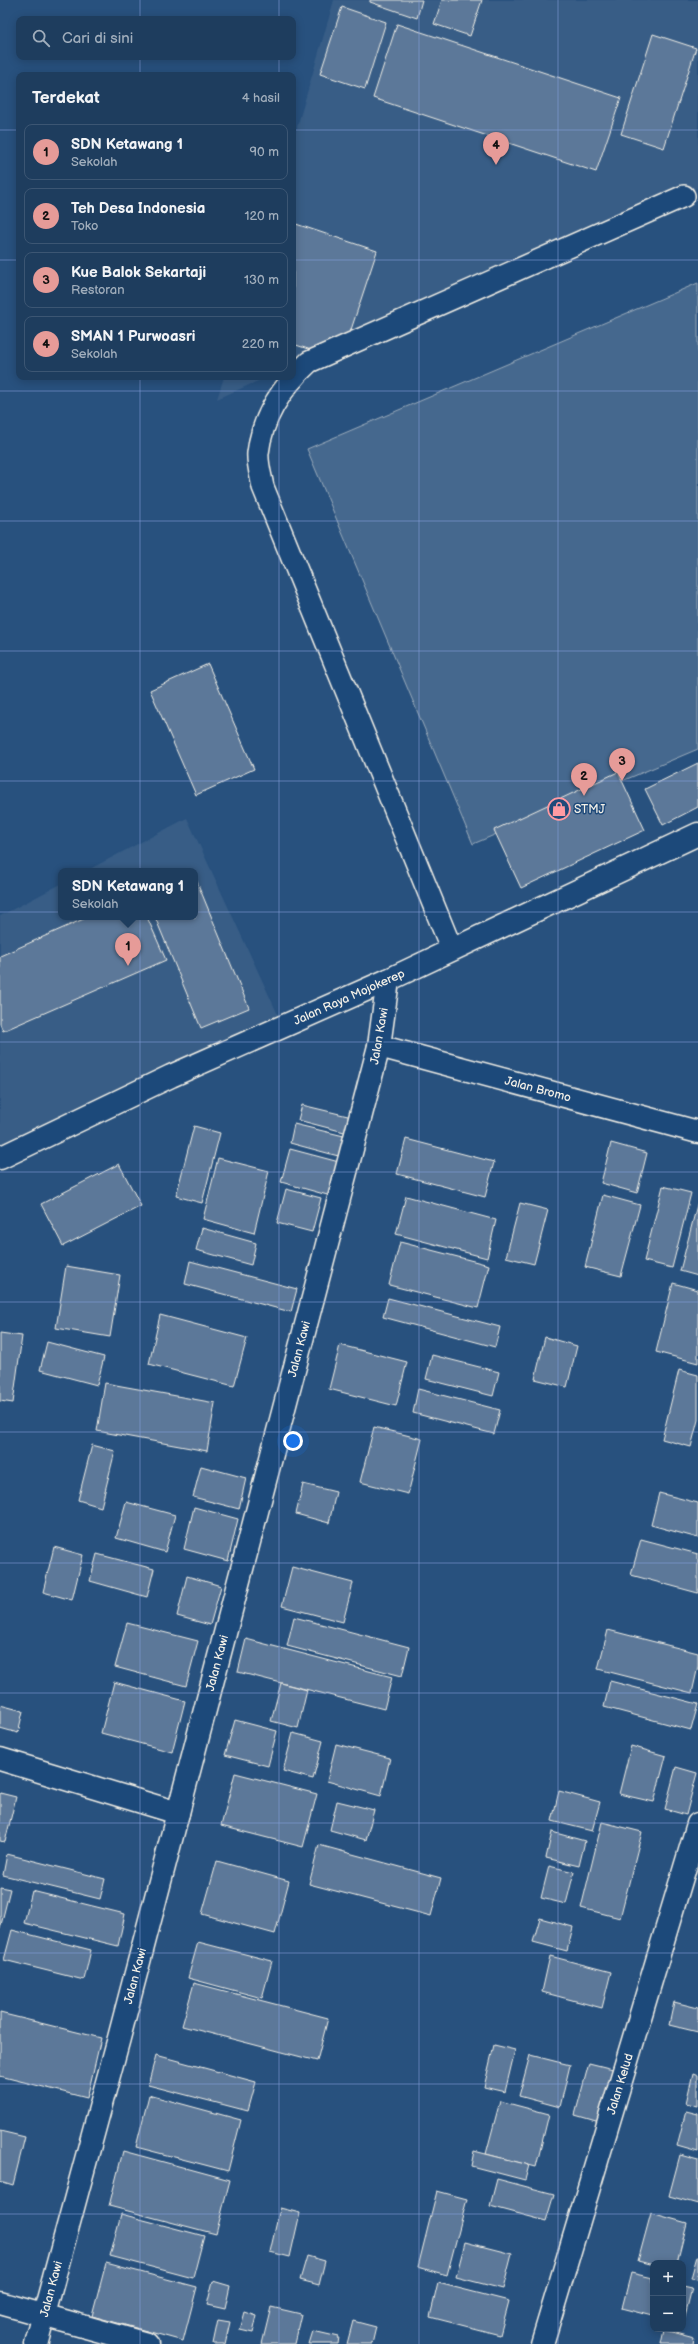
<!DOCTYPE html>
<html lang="id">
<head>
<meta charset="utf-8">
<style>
	body { margin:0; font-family:"Balsamiq Sans",sans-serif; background:#2b4867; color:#f1f3f6 }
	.controls { position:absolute; right:12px; bottom:12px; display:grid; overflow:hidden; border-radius:8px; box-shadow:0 2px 10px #0003 }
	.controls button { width:36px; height:36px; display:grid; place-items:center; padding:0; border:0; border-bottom:1px solid #3c5673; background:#1e3d5e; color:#f1f3f6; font:20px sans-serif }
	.you { position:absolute; left:293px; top:1441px; width:14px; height:14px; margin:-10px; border:3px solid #fff; border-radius:50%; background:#1a73e8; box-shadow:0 0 0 6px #1a73e833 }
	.badge { display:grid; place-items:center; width:26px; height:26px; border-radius:50%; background:#e69b98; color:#111; font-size:13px; font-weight:700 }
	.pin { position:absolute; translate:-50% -33px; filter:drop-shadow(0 1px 2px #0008) }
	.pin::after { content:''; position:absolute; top:21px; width:14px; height:12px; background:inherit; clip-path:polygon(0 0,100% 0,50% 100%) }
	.popup { position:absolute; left:58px; top:868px; width:140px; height:52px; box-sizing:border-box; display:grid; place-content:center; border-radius:8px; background:#1e3d5e; filter:drop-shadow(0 1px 3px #0005); font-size:13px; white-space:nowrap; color:#a1aebc }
	.popup b { font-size:15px; color:#f1f3f6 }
	.popup::after { content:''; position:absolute; left:50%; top:100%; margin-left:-8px; border:8px solid transparent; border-top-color:#1e3d5e }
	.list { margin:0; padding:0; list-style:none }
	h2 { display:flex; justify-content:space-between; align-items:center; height:52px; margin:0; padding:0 16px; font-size:17px }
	h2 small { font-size:13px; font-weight:400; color:#a1aebc }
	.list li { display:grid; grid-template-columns:26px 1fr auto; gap:12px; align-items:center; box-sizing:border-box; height:56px; margin:0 8px 8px; padding:0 8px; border:1px solid #3c5673; border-radius:8px }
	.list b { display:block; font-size:15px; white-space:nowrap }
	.list p { margin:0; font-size:13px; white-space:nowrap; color:#a1aebc }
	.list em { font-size:13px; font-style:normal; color:#a1aebc }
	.icon { flex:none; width:22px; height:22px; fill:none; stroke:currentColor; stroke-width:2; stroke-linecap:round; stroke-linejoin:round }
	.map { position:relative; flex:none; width:698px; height:2344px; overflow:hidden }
	.search { position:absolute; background:#1e3d5e; box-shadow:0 2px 10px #0003; left:16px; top:16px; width:280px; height:44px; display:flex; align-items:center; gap:10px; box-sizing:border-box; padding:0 14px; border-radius:8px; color:#a1aebc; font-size:15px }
	.panel { position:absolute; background:#1e3d5e; box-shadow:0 2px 10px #0003; left:16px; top:72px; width:280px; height:308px; border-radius:8px }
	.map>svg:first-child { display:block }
	.built { fill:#375d86 }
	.green { fill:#45688e; stroke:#9cacbb }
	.building { fill:#5b7899; stroke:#f4f1e8 }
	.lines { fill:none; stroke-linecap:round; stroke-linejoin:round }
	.lane-casing { stroke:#f4f1e8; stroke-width:24 }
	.street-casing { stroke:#f4f1e8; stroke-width:25 }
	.secondary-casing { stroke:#f4f1e8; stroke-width:25 }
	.lane { stroke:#1f4a7a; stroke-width:21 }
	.street { stroke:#1f4a7a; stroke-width:22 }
	.secondary { stroke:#1f4a7a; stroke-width:22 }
	.grid { fill:none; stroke:#88a0e0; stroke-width:1; stroke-opacity:0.55 }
	.labels { text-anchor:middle; stroke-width:3; stroke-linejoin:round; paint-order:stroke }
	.poi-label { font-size:12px; fill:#f4f1e8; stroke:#1f4a7a; text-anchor:start }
	.street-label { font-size:12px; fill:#f4f1e8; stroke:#1f4a7a }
</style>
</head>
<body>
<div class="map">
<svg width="698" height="2344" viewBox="0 0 698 2344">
	<rect width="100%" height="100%" fill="#28517e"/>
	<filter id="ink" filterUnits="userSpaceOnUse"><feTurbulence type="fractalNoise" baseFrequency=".025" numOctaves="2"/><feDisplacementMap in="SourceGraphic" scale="8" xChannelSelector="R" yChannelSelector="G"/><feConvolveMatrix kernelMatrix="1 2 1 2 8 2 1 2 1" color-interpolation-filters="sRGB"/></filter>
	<g filter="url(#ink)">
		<g class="built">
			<path d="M334,0h364v188l-405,178v-225z"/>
			<path d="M224,377h43l-50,22z"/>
			<path d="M187,818l92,199 -279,130v-231l61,-32v33h134v-46h-109z"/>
		</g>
		<path class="green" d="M698,283v466l-225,95 -166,-395z"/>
		<g class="building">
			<path d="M370,0h52l-5,18 -47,-16z"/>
			<path d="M442,0h40l-12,36 -36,-12z"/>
			<path d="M342,7l44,15 -21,67 -45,-15z"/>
			<path d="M397,24l224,74 -25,74 -223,-74z"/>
			<path d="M653,34l43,14 -32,100 -43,-14z"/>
			<path d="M293,223l84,28 -36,109 -48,-16z"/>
			<path d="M208,664l46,105 -58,26 -46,-105z"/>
			<path d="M698,763v44l-35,18 -18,-36z"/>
			<path d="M618,772l27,58 -124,58 -27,-58z"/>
			<path d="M195,877l54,131 -48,20 -46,-111h40z"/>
			<path d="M88,917h59l19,43 -163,71 -3,-7v-68z"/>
			<path d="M302,1105l50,12 -4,16 -50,-13z"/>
			<path d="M294,1124l54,13 -6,20 -52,-14z"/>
			<path d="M194,1126l26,7 -18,70 -26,-7z"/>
			<path d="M406,1139l88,23 -9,35 -88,-23z"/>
			<path d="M611,1143l36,10 -10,40 -36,-10z"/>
			<path d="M290,1149l49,13 -8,34 -50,-14z"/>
			<path d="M218,1158l51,13 -15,62 -51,-14z"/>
			<path d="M119,1164l22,42 -78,40 -22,-42z"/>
			<path d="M663,1186l28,7 -19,75 -28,-7z"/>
			<path d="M286,1189l35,9 -9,34 -35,-9z"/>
			<path d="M603,1195l37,10 -19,71 -36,-9z"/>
			<path d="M406,1196l90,24 -9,38 -91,-24z"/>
			<path d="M698,1201v75l-18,-5z"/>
			<path d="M520,1203l28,7 -14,54 -28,-7z"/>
			<path d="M202,1228l54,15 -5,22 -55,-15z"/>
			<path d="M400,1242l89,23 -11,43 -89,-23z"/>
			<path d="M190,1261l107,28 -6,23 -106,-28z"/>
			<path d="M66,1266l54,9 -10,62 -54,-9z"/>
			<path d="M673,1283l25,7v73l-42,-11z"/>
			<path d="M388,1298l112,29 -5,20 -112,-30z"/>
			<path d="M160,1315l87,23 -13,48 -85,-22z"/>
			<path d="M0,1333l22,3 -9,67 -13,-2z"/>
			<path d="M545,1337l32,9 -10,41 -32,-8z"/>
			<path d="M47,1342l57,15 -7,28 -57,-15z"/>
			<path d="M340,1345l67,17 -11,44 -67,-17z"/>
			<path d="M432,1355l67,17 -6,24 -67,-17z"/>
			<path d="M679,1370l19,5v45l-7,27 -29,-8z"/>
			<path d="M105,1383l110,20 -8,48 -110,-20z"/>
			<path d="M418,1389l82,21 -6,24 -81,-21z"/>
			<path d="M374,1427l48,12 -14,55 -48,-12z"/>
			<path d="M92,1445l23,6 -14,56 -23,-7z"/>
			<path d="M201,1466l45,12 -7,31 -46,-12z"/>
			<path d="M303,1484l33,8 -7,31 -33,-9z"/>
			<path d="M659,1493l39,10v35l-47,-13z"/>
			<path d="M126,1502l49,13 -10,37 -49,-14z"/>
			<path d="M194,1507l44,12 -10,42 -44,-12z"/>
			<path d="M641,1539l57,15v39l-67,-18z"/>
			<path d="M54,1547l29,8 -11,45 -29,-8z"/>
			<path d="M97,1554l57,15 -7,28 -57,-16z"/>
			<path d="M292,1567l61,16 -10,39 -61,-16z"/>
			<path d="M187,1576l34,10 -11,39 -33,-9z"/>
			<path d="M294,1617l115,30 -7,29 -115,-30z"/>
			<path d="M127,1623l71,18 -12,45 -71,-19z"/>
			<path d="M608,1630l90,23v13l-6,27 -94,-24z"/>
			<path d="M246,1639l146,38 -8,32 -146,-37z"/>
			<path d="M610,1681l88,23 -7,26 -87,-23z"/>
			<path d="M114,1682l71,19 -13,51 -71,-19z"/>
			<path d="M281,1683l26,7 -9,38 -27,-7z"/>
			<path d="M0,1705l23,6 -5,22 -18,-5z"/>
			<path d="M235,1720l42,11 -9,35 -43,-11z"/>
			<path d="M293,1733l30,8 -10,38 -30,-8z"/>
			<path d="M336,1744l54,14 -9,38 -54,-15z"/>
			<path d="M631,1746l35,10 -12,46 -35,-8z"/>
			<path d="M676,1767l21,6 -11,42 -21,-6z"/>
			<path d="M235,1773l82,21 -14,53 -82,-21z"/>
			<path d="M559,1791l41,11 -8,29 -40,-10z"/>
			<path d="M0,1793l16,4 -11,45 -5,-1z"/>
			<path d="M337,1801l37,9 -8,30 -36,-10z"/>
			<path d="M602,1822l40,10 -22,86 -39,-10z"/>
			<path d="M552,1832l33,9 -6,25 -33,-8z"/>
			<path d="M319,1845l122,33 -10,38 -122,-32z"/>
			<path d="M7,1854l98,25 -5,20 -97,-24z"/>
			<path d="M217,1861l72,20 -14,53 -73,-20z"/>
			<path d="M549,1866l25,6 -8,32 -25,-6z"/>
			<path d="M0,1887l10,2 -10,40z"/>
			<path d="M32,1891l93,23 -7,32 -94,-23z"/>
			<path d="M540,1918l33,9 -6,24 -34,-9z"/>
			<path d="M12,1930l79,20 -7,30 -80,-20z"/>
			<path d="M198,1942l74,19 -10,37 -74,-20z"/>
			<path d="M550,1956l61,16 -9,36 -60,-16z"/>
			<path d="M194,1983l134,35 -11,43 -135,-35z"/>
			<path d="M674,2002l24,6v24l-29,-7z"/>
			<path d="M0,2013l101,25 -14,60 -87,-22z"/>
			<path d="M494,2045l21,5 -10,42 -21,-5z"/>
			<path d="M156,2055l100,27 -8,29 -100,-26z"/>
			<path d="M530,2055l40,10 -10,42 -41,-11z"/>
			<path d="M589,2063l28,7 -14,53 -28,-8z"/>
			<path d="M693,2073l5,2v31l-12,-3z"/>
			<path d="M149,2095l92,25 -13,51 -92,-24z"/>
			<path d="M500,2101l49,13 -13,53 -50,-13z"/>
			<path d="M686,2111l12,3v38l-21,-6z"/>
			<path d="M0,2131l25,6 -12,48 -13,-4z"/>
			<path d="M123,2151l107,29 -14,54 -107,-28z"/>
			<path d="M474,2151l55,14 -4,15 -54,-14z"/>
			<path d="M680,2155l18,5v44l-29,-8z"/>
			<path d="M497,2179l57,15 -8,27 -56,-15z"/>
			<path d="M437,2191l30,8 -20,76 -29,-8z"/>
			<path d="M280,2208l20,5 -10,44 -20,-5z"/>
			<path d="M651,2213l36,10 -10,40 -24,2 -15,-4z"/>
			<path d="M121,2214l83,22 -11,42 -83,-22z"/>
			<path d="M465,2242l47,12 -9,35 -47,-12z"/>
			<path d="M307,2256l18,5 -6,24 -19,-5z"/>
			<path d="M697,2256h1v23l-7,-1z"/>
			<path d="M106,2263l91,24 -14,54 -91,-25z"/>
			<path d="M631,2273l22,5v38l-31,-8z"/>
			<path d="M213,2281l17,5 -5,23 -18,-4z"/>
			<path d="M438,2283l71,18 -9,34 -70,-18z"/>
			<path d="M683,2286l9,2 -9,36z"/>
			<path d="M271,2307l30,7 -7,30h-32z"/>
			<path d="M245,2312l12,4 -4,17 -13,-3z"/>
			<path d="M218,2320l12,2 -5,22h-12z"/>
			<path d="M353,2321l23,6 -4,17h-25z"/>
			<path d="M664,2330l30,8 -1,6h-32z"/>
			<path d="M313,2331l26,6 -1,7h-29z"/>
		</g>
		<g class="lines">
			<g class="lane-casing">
				<path id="lane" d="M452,950l-189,-463c-2,-11 -6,-24 -5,-34 4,-36 25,-67 51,-91l375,-166"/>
			</g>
			<g class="street-casing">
				<g id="street">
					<path d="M379,1046l319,86"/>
					<path d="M0,1759l178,54"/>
					<path d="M0,2303l147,41"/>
					<path d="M36,2344l83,-306 260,-992 9,-66"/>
					<path d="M542,2344l156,-520"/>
				</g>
			</g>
			<g class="secondary-casing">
				<path id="secondary" d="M0,1158l171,-82 217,-96 310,-146"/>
			</g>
			<use href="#lane" class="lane"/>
			<use href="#street" class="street"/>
			<use href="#secondary" class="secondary"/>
		</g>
	</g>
	<path class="grid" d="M140,0v19M279,0v19M419,0v2344M558,0v2344M140,57v18M279,57v18M0,130h19M293,130h405M0,260h19M293,260h405M140,377v1967M279,377v1967M0,391h698M0,521h698M0,651h698M0,781h698M0,912h698M0,1042h698M0,1172h698M0,1302h698M0,1432h698M0,1563h698M0,1693h698M0,1823h698M0,1953h698M0,2084h698M0,2214h698"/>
	<defs>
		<g id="shop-ring" transform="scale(1.15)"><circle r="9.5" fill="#1f4a7a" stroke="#ff9aa2" stroke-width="1.5"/><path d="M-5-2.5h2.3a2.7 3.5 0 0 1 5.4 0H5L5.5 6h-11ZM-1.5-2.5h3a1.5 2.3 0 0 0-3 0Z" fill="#ff9aa2"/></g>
	</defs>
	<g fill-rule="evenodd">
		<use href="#shop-ring" x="559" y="809"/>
	</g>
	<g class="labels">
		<g class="poi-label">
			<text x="574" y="813">STMJ</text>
		</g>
		<g class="street-label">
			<text transform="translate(349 997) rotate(-24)" y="4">Jalan Raya Mojokerep</text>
			<text transform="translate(379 1036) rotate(-80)" y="4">Jalan Kawi</text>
			<text transform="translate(538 1089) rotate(15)" y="4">Jalan Bromo</text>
			<text transform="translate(299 1349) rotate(-75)" y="4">Jalan Kawi</text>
			<text transform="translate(217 1663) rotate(-75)" y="4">Jalan Kawi</text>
			<text transform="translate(135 1976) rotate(-75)" y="4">Jalan Kawi</text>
			<text transform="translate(620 2084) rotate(-73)" y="4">Jalan Kelud</text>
			<text transform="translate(51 2289) rotate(-75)" y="4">Jalan Kawi</text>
		</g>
	</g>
</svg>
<div class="controls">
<button>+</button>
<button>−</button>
</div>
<div class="you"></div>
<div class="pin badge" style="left:128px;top:966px">1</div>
<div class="popup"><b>SDN Ketawang 1</b>Sekolah</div>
<div class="pin badge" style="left:584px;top:796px">2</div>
<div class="pin badge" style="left:622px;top:781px">3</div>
<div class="pin badge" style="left:496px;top:165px">4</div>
<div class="search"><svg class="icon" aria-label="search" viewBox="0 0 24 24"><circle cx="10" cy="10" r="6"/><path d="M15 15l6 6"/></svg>Cari di sini</div>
<section class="panel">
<h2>Terdekat<small>4 hasil</small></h2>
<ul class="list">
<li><span class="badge">1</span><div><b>SDN Ketawang 1</b><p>Sekolah</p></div><em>90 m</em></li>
<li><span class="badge">2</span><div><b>Teh Desa Indonesia</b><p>Toko</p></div><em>120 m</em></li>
<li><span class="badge">3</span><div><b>Kue Balok Sekartaji</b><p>Restoran</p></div><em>130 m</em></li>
<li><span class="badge">4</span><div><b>SMAN 1 Purwoasri</b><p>Sekolah</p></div><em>220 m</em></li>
</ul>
</section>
</div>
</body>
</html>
